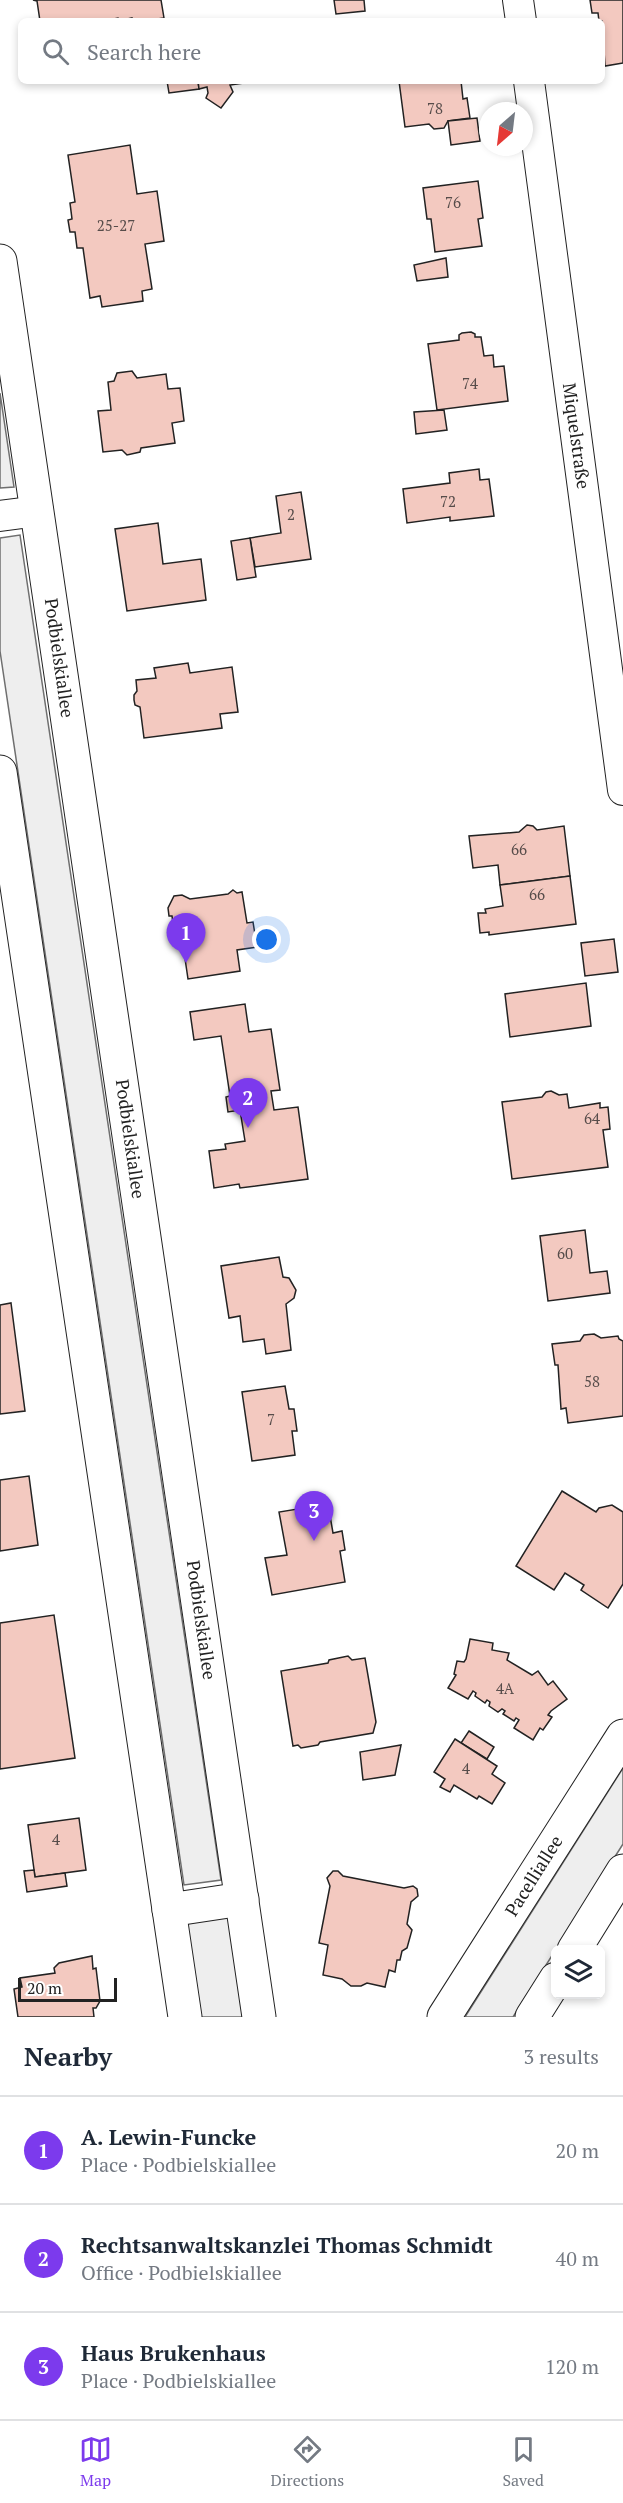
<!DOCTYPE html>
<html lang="en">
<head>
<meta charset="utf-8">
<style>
	body { margin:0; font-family:"PT Serif",serif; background:#f2f2f3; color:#1f2937 }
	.controls { position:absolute; right:18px; bottom:18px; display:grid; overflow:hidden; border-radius:9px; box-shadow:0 3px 9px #0003 }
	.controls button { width:54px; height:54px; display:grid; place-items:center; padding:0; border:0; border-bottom:2px solid #e0e1e3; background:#fff; color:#1f2937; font:30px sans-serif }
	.compass { position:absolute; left:479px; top:102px; width:54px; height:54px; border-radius:50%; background:#fff; box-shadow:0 3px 9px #0003; rotate:208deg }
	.scale { position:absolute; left:18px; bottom:15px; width:99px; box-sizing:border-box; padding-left:6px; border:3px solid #222; border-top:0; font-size:16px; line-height:21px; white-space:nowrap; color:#222; -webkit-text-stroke:4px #fff; paint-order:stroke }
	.you { position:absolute; left:267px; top:940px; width:21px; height:21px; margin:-15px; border:4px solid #fff; border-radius:50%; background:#1a73e8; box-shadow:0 0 0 9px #1a73e833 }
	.badge { display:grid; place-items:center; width:39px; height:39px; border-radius:50%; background:#7c3aed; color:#fff; font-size:20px; font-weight:700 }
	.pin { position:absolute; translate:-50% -50px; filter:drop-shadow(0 2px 3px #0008) }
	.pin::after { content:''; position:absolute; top:32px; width:21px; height:18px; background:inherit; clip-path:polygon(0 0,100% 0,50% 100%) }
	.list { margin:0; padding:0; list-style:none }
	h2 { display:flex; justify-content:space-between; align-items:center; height:78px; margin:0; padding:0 24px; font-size:26px }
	h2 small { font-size:20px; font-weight:400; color:#747a83 }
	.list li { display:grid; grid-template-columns:39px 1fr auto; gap:18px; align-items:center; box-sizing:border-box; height:108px; padding:0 24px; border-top:2px solid #e0e1e3 }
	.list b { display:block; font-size:22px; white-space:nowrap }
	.list p { margin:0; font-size:20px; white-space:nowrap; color:#747a83 }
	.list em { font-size:20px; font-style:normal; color:#747a83 }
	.icon { flex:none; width:33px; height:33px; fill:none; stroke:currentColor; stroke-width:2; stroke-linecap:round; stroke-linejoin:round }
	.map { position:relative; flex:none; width:623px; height:2017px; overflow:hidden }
	.search { position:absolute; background:#fff; box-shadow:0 3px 9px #0003; left:18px; right:18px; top:18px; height:66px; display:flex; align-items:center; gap:15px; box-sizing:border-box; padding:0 21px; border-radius:9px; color:#747a83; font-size:22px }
	.sheet { height:402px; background:#fff }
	nav { display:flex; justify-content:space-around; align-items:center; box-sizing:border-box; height:84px; border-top:2px solid #e0e1e3; background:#fff; font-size:16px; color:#747a83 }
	nav a { display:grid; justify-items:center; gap:3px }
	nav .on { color:#7c3aed }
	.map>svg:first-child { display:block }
	.green { fill:#eee; stroke:#6f6f6f; stroke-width:1.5 }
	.building { fill:#f3c9c0; stroke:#222; stroke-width:1.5 }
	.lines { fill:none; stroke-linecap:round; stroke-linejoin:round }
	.minor-casing { stroke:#222; stroke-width:32 }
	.tertiary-casing { stroke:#222; stroke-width:35 }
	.minor { stroke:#fff; stroke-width:30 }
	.tertiary { stroke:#fff; stroke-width:33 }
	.labels { text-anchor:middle; stroke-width:4.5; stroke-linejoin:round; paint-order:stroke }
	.number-label { font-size:15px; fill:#564c4a }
	.street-label { font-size:18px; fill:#222; stroke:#fff }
</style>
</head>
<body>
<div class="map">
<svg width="623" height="2017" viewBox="0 0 623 2017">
	<rect width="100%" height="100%" fill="#fff"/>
	<g class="green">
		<path d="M0,393l14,94 -14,1z"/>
		<path d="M20,535l201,1345 -37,5 -184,-1234v-113z"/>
		<path d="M623,1768v76l-110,173h-48z"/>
		<path d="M229,1917l14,100h-44l-14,-97z"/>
	</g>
	<g class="building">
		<path d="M33,0h128l3,18 -20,3h-11l-1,-3 -13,3 -1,-3 -14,3h-18v-2l-46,2 -3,-20z"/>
		<path d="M334,0h30l1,11 -29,3z"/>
		<path d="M590,0h33v63l-18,3 -3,-45h-3l-1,-8h-6z"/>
		<path d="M167,81h31l1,8 -30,4z"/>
		<path d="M198,81h59l-27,4 3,7 -12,16 -15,-10 2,-5 -1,-6 -8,2z"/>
		<path d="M399,81h62l2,18 4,-1 3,20 -22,3 -4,7 -10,1 -5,-5 -24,3z"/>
		<path d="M477,118l3,23 -29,4 -3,-24z"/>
		<path d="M130,145l7,49 20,-3 7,50 -19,3 7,45 -10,2 1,10 -41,6 -2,-11 -10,2 -7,-50h-6l-2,-16h-5l-2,-12 4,-1 -2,-16 5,-1 -7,-47z"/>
		<path d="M478,181l5,37 -5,1 4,27 -47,6 -4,-33h-4l-4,-31z"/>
		<path d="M446,258l2,19 -31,4 -3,-16z"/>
		<path d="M471,332l4,2v3h6l3,19 9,-1 1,12 10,-1 4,35 -71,9 -9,-66 31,-4v-5l3,-2z"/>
		<path d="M132,371l5,7 29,-4 2,15 12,-1 4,33 -12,2 3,20 -34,5 -1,4 -13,3 -5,-5 -19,2 -5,-41 13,-1 -3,-28 6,-1 3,-8z"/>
		<path d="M444,410l3,20 -31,4 -2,-22z"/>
		<path d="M479,469l1,11 9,-1 5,37 -44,5v-4l-43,6 -4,-34 47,-6 -1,-10z"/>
		<path d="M301,492l10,67 -56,8 -5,-29 31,-5 -5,-37z"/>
		<path d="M158,523l5,41 38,-5 5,41 -79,11 -12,-82z"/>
		<path d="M250,538l6,39 -19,3 -6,-39z"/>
		<path d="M188,663l2,10 42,-6 6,45 -18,2 2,14 -78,10 -4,-31 -5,-2 -1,-5v-5l3,-4 -1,-11 20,-2 -2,-10z"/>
		<path d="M527,825l6,1 4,4 27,-4 6,50 -70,9 -2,-20 -25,3 -4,-32 50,-4z"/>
		<path d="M570,876l6,48 -87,11v-3l-9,1 -2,-20h8l-1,-4 18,-3 -3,-21z"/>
		<path d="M233,890l4,3 5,-1 5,31 6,-1 4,25 -20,3 3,21 -52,8 -5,-34h-7l-4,-29h-3l-1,-8 6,-12 8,-1 8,4 38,-5z"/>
		<path d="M614,939l4,33 -33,4 -4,-33z"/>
		<path d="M586,983l5,43 -81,11 -5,-43z"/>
		<path d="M245,1004l4,28 22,-3 9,61 -9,1 3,19 24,-3 10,72 -68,9 -1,-4 -25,4 -5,-37 17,-2 -1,-5 20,-3 -5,-31 -12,2 -2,-15 4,-1 -9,-60 -27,4 -4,-28z"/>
		<path d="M551,1091l8,4 8,-1 2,14 31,-5v5l8,-1 2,22 -7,1 5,37 -96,12 -10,-77 40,-5 4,-5z"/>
		<path d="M585,1230l5,43 17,-2 3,22 -62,8 -8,-65z"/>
		<path d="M279,1257l4,20 6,1 7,12 -2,8 -8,6 5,46 -25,4 -2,-15 -21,3 -3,-26 -11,2 -8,-52z"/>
		<path d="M11,1303l14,108 -25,3v-109z"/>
		<path d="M594,1334l7,4 17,-2 1,3 4,2v75l-55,7 -2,-15 -5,1 -3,-44h-3l-3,-21 28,-3 4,-6z"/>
		<path d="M285,1386l4,23h5l3,22h-5l3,24 -43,6 -10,-69z"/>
		<path d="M29,1476l9,69 -38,6v-71z"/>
		<path d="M562,1491l34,21 3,-4 13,-3 11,7v72l-15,24 -27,-18 3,-5 -19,-12 -11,17 -38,-24z"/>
		<path d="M328,1504l5,29 9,-2 3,19 -5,1 5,31 -73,13 -7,-37 22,-3 -8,-43z"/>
		<path d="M54,1615l21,143 -75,11v-146z"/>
		<path d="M470,1639l23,4 -1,7 17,3 -2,7 25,15 6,-4 10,14 5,-4 14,18 -16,12 -3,4 4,2 -9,13 -3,-2 -7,12 -19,-12 5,-8 -3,-2 -2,3 -11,-7 2,-3 -3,-2 -4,3 -9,-6 1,-4 -3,-2 -2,3 -10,-7 1,-3 -3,-2 -5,8 -20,-11 8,-13 -2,-1 3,-13 7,1 2,-3z"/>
		<path d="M348,1656l4,4 13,-2 11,64 -3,11 -53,9 -2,3 -17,3 -3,-3 -5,1 -12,-75 47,-8 1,-3z"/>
		<path d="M469,1731l25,16 -7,12 -26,-16z"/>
		<path d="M455,1739l42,27 -5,8 13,9 -13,21 -13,-8 -2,3 -23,-14 -4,7 -10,-5 5,-8 -11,-7z"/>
		<path d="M401,1745l-6,30 -32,5 -3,-28z"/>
		<path d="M79,1818l7,52 -51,7 -7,-52z"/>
		<path d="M34,1870l1,7 30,-4 2,13 -40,6 -3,-21z"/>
		<path d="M333,1871h5l5,5 61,12 9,-2 4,3 1,7 -7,6 -4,22 5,6 -5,18 -5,3 -2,9h-3l-2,12 -6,-2 -4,17 -18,-4 -6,3h-10l-9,-7 -19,-4 5,-30 -9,-2 11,-57 -3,-8z"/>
		<path d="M92,1956l1,13 3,-1 4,33 -4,7h-3l1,9h-76l-4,-28 8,-2 -2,-9 35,-5 -1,-5 5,-5z"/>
	</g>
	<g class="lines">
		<g class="minor-casing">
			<g id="minor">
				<path d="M518,0l3,21"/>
				<path d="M529,81l94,709"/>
				<path d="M0,516l38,-5"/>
			</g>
		</g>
		<g class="tertiary-casing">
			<g id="tertiary">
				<path d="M0,261l259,1756"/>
				<path d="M0,772l185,1245"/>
				<path d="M169,1910l73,-11"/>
				<path d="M574,1950l49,-79"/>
				<path d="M444,2017l179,-281"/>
				<path d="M532,2017l24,-38"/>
			</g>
		</g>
		<use href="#minor" class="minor"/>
		<use href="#tertiary" class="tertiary"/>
	</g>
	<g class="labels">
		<g class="number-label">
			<text x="435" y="114">78</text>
			<text x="453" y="208">76</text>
			<text x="116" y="231">25-27</text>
			<text x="470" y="389">74</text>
			<text x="448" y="507">72</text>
			<text x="291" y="520">2</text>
			<text x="519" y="855">66</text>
			<text x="537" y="900">66</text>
			<text x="592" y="1124">64</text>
			<text x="565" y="1259">60</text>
			<text x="592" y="1387">58</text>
			<text x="271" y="1425">7</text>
			<text x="505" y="1694">4A</text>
			<text x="466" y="1774">4</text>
			<text x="56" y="1845">4</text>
		</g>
		<g class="street-label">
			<text transform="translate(576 436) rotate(82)" y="6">Miquelstraße</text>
			<text transform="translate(59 658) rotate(82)" y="6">Podbielskiallee</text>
			<text transform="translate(130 1139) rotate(82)" y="6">Podbielskiallee</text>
			<text transform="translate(201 1620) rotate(82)" y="6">Podbielskiallee</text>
			<text transform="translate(534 1876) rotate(-58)" y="6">Pacelliallee</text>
		</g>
	</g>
</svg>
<div class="controls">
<button><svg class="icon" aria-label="layers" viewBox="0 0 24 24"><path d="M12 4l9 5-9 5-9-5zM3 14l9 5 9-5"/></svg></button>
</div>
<svg class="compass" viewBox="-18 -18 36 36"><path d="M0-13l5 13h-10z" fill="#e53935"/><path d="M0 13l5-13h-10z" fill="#747a83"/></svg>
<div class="scale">20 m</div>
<div class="you"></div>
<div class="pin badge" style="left:186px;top:963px">1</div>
<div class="pin badge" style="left:248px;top:1128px">2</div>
<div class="pin badge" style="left:314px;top:1541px">3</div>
<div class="search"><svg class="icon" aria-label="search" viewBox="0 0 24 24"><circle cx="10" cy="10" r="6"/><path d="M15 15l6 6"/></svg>Search here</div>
</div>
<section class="sheet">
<h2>Nearby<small>3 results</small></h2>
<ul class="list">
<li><span class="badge">1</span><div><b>A. Lewin-Funcke</b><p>Place · Podbielskiallee</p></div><em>20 m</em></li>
<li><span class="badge">2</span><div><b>Rechtsanwaltskanzlei Thomas Schmidt</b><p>Office · Podbielskiallee</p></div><em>40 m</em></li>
<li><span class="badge">3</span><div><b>Haus Brukenhaus</b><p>Place · Podbielskiallee</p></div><em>120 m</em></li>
</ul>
</section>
<nav>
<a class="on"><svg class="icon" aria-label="map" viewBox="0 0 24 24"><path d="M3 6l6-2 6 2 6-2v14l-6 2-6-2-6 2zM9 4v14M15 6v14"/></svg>Map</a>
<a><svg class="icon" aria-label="directions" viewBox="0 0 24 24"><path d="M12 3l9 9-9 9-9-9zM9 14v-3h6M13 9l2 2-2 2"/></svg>Directions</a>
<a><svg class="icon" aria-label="saved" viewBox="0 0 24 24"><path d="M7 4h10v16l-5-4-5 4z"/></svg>Saved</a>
</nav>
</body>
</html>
